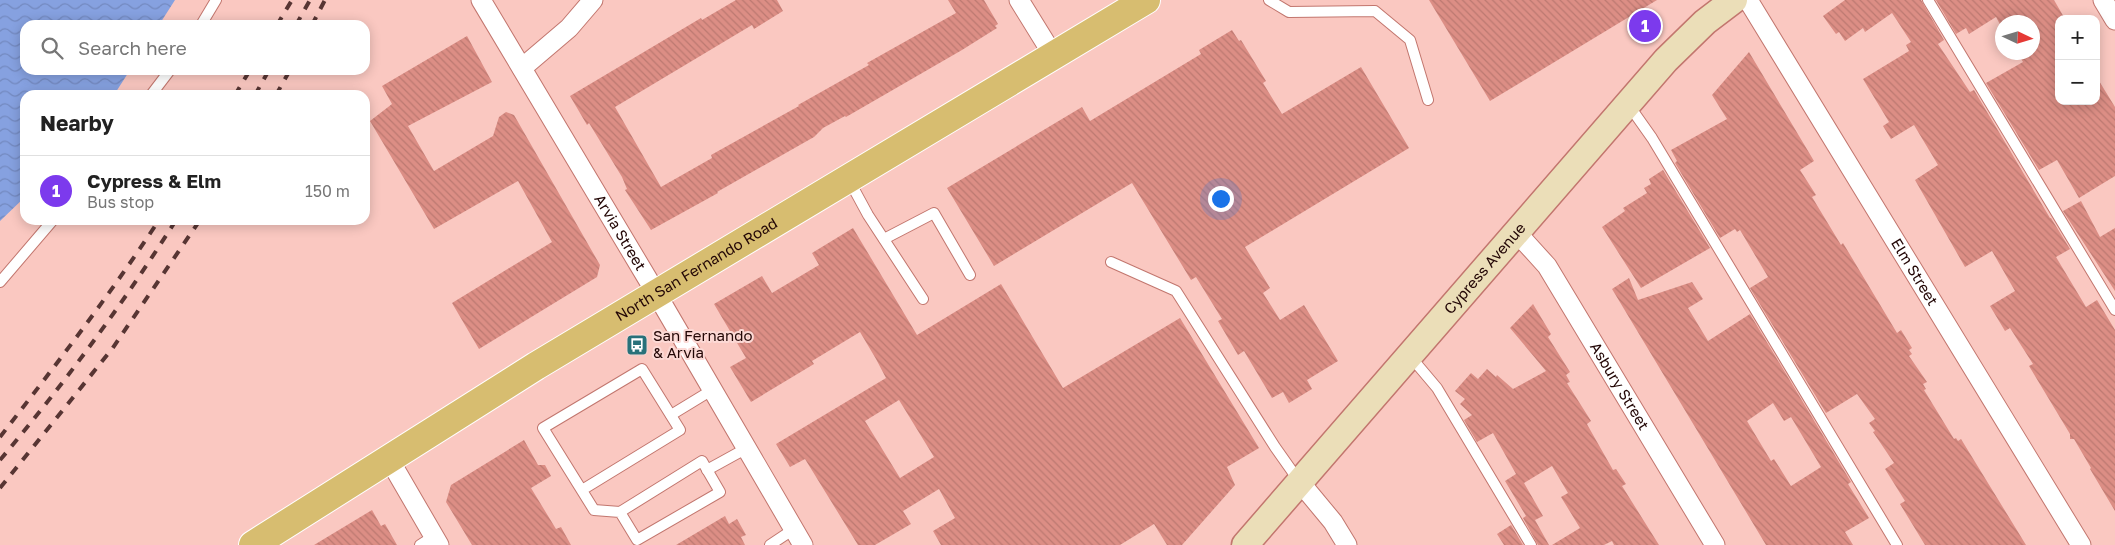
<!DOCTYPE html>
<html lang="en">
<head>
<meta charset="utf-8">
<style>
	body { margin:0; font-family:"Golos Text",sans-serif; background:#f2f2f2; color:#222 }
	.controls { position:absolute; right:15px; top:15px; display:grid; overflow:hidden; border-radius:10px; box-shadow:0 2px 12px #0003 }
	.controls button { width:45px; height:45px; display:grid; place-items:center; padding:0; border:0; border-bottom:1px solid #e0e0e0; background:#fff; color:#222; font:25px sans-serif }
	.compass { position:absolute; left:1995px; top:15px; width:45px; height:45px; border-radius:50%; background:#fff; box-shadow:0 2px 12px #0003; rotate:94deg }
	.you { position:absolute; left:1220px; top:198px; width:18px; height:18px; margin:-12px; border:4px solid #fff; border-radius:50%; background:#1a73e8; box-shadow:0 0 0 8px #1a73e833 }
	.badge { display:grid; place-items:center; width:32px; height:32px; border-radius:50%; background:#7c3aed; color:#fff; font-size:16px; font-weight:700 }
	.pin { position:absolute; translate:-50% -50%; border:2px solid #fff; box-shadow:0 1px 5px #0006 }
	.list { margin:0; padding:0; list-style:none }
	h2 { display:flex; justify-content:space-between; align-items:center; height:65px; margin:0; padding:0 20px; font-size:21px }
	h2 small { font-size:16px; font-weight:400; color:#767676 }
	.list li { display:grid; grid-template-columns:32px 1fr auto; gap:15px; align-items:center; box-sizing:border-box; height:70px; padding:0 20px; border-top:1px solid #e0e0e0 }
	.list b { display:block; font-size:19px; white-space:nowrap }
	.list p { margin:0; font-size:16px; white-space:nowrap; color:#767676 }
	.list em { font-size:16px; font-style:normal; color:#767676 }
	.icon { flex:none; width:28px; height:28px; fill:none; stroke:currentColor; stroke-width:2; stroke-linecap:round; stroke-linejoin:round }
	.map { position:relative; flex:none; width:2115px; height:545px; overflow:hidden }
	.search { position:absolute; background:#fff; box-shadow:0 2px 12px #0003; left:20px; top:20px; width:350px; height:55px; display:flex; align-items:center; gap:12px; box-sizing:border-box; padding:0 18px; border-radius:15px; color:#767676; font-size:19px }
	.panel { position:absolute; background:#fff; box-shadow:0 2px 12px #0003; left:20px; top:90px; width:350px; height:135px; border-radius:15px }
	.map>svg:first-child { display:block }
	.water { fill:url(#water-waves) }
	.building { fill:url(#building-back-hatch); fill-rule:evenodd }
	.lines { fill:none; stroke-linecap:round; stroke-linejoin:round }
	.lane-casing { stroke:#c2766e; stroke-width:12 }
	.street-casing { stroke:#c2766e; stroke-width:21 }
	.secondary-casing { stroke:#c2766e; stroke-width:29 }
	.primary-casing { stroke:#fff; stroke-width:30 }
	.lane { stroke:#fff; stroke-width:10 }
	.street { stroke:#fff; stroke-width:19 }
	.secondary { stroke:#ebdeb8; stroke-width:26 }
	.primary { stroke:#d7bd70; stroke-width:28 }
	.rail { stroke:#573533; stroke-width:4; stroke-dasharray:9 9; stroke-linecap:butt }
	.labels { text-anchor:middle; stroke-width:4; stroke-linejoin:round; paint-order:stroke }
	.street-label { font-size:15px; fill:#220605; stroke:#fcd9d5 }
	.poi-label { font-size:15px; fill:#220605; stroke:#fcd9d5; text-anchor:start }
</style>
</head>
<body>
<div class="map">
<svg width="2115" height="545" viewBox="0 0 2115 545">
	<defs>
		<pattern id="water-waves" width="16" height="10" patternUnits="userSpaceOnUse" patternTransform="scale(1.25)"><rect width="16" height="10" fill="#86a1e0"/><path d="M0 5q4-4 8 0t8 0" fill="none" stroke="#7389bf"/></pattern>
		<pattern id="building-back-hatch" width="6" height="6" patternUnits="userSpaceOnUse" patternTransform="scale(1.25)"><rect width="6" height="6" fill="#dc8e85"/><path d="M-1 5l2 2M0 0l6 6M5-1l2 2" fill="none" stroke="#bc7971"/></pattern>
	</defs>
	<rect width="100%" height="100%" fill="#fac8c1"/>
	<path class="water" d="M0,0h175l-16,25h-134v45h105l-16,25h-89v102l-25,24z"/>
	<g class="building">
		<path d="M736,0h41l6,11 -29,18 -2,-4 -137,82 46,80 51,-29 -1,-3 88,-49 -1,-1 71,-40 -2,-2 89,-50 -8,-13h36l14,24 -3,2 2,2 -35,22 -116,67 -1,-1 -22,12 -9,9 -97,55 1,1 -67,37 -26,-40 2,-1 -5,-12 -33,-54 -2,2 -17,-29 131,-78 1,2z"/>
		<path d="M1429,0h228l-167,101z"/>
		<path d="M1845,0h76l23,40 -6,4 32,48 4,-2 76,128h1l19,31 -14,8 30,50 11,-7 18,30v181l-25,-42 1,-1 -17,-29h-4v-5l-41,-68 4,-2 -23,-36 -5,3 -15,-25 25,-15 -23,-40 -27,16 -50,-87 23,-15 -24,-40 -23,14 -8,-13 6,-4 -26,-43 46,-28 -3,-6 5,-3 -19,-29 -27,19 -2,-4 -18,13 -6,-9 -3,2 -13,-18z"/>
		<path d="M1936,0h118l11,19h-6v82h37v-25l19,31v69l-36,22 -22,-38 -18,10 -53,-87 37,-21 -6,-10h15v-30h-30v6l-6,-11 -27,17 -3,-6 -10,6z"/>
		<path d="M1232,30l7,11 2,-1 25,41 -3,2 19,31 79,-47 48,81 -164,99 25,41 -7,5 17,27 24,-15 34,56 -31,19 5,9 -23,14 -6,-11 -11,6 -28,-47 -6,4 -20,-34 4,-2 -26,-42 -5,3 -59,-97 -138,83 -47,-78 135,-81 8,14 111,-67 -2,-4z"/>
		<path d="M467,36l25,46 -84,44 26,45 59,-35 6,-19 7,-5 8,3 86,150 -3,12 -118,72 -27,-46 100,-61 -34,-61 -84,48 -64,-108 22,-17 -10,-18z"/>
		<path d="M1749,52l65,109 -14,9 16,25 -4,2 29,48 2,-2 54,90 4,-3 11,18 -3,2 3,4 -3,2 18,26 -4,2 3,5 -2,1 30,49 2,-1 2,3 3,-2 65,106h-101l-25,-41 5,-3 -20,-32 9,-6 -21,-31 2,-1 -6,-8 6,-4 -18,-25 -31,19 -76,-125 18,-11 -28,-47 -3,2 -2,-3 -15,9 -45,-75 2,-2 -6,-11 56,-31 -15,-24z"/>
		<path d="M1663,170l47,78 -69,40 -39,-61 23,-16 -2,-3 24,-15 -3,-5 7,-4 -2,-5z"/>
		<path d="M2081,201l19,36 15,-9v63l-52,-80z"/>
		<path d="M853,228l64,107 84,-51 62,104 117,-70 79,130 -32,19 8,18 -53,60h-15l-13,-21 -34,21h-179l-8,-14 22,-13 -16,-29 -36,22 8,13 -36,21h-17l-53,-86 -15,8 -14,-23 110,-66 -10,-19 -16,-27 -48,29 2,3 -63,38 -21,-35 16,-9 -32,-54 48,-28 10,17 47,-28 -7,-12zM899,400l35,57 -34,21 -35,-57z"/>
		<path d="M1629,278l9,22 54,-18 11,17 -15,9 20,33 42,-27 101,168 -3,2 21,34 -24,14 8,13h-87l-154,-256zM1773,403l11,18 7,-4 30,50 -30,19 -17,-27 -3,2 -24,-40z"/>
		<path d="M1533,304l18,30 -3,3 22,35 -4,3 4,7 -3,1 24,38 -4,3 1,2 25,44 3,-1 10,15 -4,2 37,59h-45l-2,-4 -8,4h-52l28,-17 -19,-31 7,-4 -16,-27 -28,17 19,33 -8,4 14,25h-11l-15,-27 3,-2 -21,-35 11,-7 -23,-41 -16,9 -13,-22 8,-5 -12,-11 5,-5 -10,-8 16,-18 7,6 9,-10 9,8 1,-2 16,14 33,-18 -36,-43z"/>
		<path d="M524,440l14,25h7l6,11 -20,12 25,41 5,-2 10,18h-99l-26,-43 5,-17z"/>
		<path d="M372,510l9,16 4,-2 12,21h-83z"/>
		<path d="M725,516l4,8 8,-5 9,16 -5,2 4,8h-69z"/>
		<path d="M1511,525l12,20h-19l-7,-11z"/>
	</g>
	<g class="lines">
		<g class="lane-casing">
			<g id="lane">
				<path d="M1269,0l20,12 86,-1 35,29 18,60"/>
				<path d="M1928,0l187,310"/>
				<path d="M201,25l15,-25"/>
				<path d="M151,95l19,-25"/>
				<path d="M1628,104l24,34 245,407"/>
				<path d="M849,180l19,35 55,84"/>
				<path d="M884,239l50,-26 36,62"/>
				<path d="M1111,262l65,29 99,156 24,34"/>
				<path d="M0,282l53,-62"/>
				<path d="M1410,356l27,32 94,157"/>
				<path d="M671,415l41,-25"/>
				<path d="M707,470l40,-22"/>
				<path d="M582,490l98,-60 -38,-61 -99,59 51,82 26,2 82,-51 18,31 -83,48 -17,-28"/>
				<path d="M420,545l14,-9"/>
				<path d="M770,545l24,-16"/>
			</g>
		</g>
		<g class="street-casing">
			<g id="street">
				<path id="s1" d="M481,0l175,293 147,252"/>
				<path d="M1019,0l34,55"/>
				<path id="s2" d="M1748,0l333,545"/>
				<path d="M2103,0l12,20"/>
				<path d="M522,68l47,-40 24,-28"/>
				<path id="s3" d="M1517,233l30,33 168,279"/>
				<path d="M389,459l50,86"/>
				<path d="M1299,481l34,41 14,23"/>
			</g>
		</g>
		<g class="secondary-casing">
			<g id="secondary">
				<path id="s4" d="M1245,545l421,-485 39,-38 29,-22"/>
			</g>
		</g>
		<g class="primary-casing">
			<g id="primary">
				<path id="s5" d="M253,545l283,-179 610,-366"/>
			</g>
		</g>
		<use href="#lane" class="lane"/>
		<use href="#street" class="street"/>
		<use href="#secondary" class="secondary"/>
		<use href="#primary" class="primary"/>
		<g class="rail">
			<path d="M277,25l15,-25"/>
			<path d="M296,25l14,-25"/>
			<path d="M312,25l13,-25"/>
			<path d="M235,95l15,-25"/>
			<path d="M255,95l14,-25"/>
			<path d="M276,95l14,-25"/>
			<path d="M0,437c55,-71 110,-142 159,-217"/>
			<path d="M0,460c64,-76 123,-156 176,-240"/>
			<path d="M0,488l112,-139 88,-129"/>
		</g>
	</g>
	<defs>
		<g id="bus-square" transform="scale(1.125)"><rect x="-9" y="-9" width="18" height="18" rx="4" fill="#28717a" stroke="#fcd9d5"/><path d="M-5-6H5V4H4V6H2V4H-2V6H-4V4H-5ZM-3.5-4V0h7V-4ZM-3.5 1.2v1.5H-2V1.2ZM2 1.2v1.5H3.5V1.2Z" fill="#fff"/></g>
	</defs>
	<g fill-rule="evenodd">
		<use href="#bus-square" x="637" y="345"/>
	</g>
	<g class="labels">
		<g class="street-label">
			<text dy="5" stroke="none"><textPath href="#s1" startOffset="271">Arvia Street</textPath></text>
			<text dy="5" stroke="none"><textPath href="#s5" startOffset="522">North San Fernando Road</textPath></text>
			<text dy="5" stroke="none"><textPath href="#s4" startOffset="366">Cypress Avenue</textPath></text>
			<text dy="5" stroke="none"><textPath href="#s2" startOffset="319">Elm Street</textPath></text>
			<text dy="5" stroke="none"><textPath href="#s3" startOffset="185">Asbury Street</textPath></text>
		</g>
		<g class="poi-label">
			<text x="653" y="341">San Fernando<tspan x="653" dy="17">&amp; Arvia</tspan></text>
		</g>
	</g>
</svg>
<div class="controls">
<button>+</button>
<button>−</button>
</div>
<svg class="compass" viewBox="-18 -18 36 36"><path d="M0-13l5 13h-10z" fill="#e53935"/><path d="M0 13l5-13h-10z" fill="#767676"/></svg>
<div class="you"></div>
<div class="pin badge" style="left:1645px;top:26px">1</div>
<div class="search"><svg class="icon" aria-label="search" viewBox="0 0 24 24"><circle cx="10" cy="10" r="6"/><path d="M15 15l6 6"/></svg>Search here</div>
<section class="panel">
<h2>Nearby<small></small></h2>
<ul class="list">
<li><span class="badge">1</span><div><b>Cypress &amp; Elm</b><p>Bus stop</p></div><em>150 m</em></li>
</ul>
</section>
</div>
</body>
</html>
